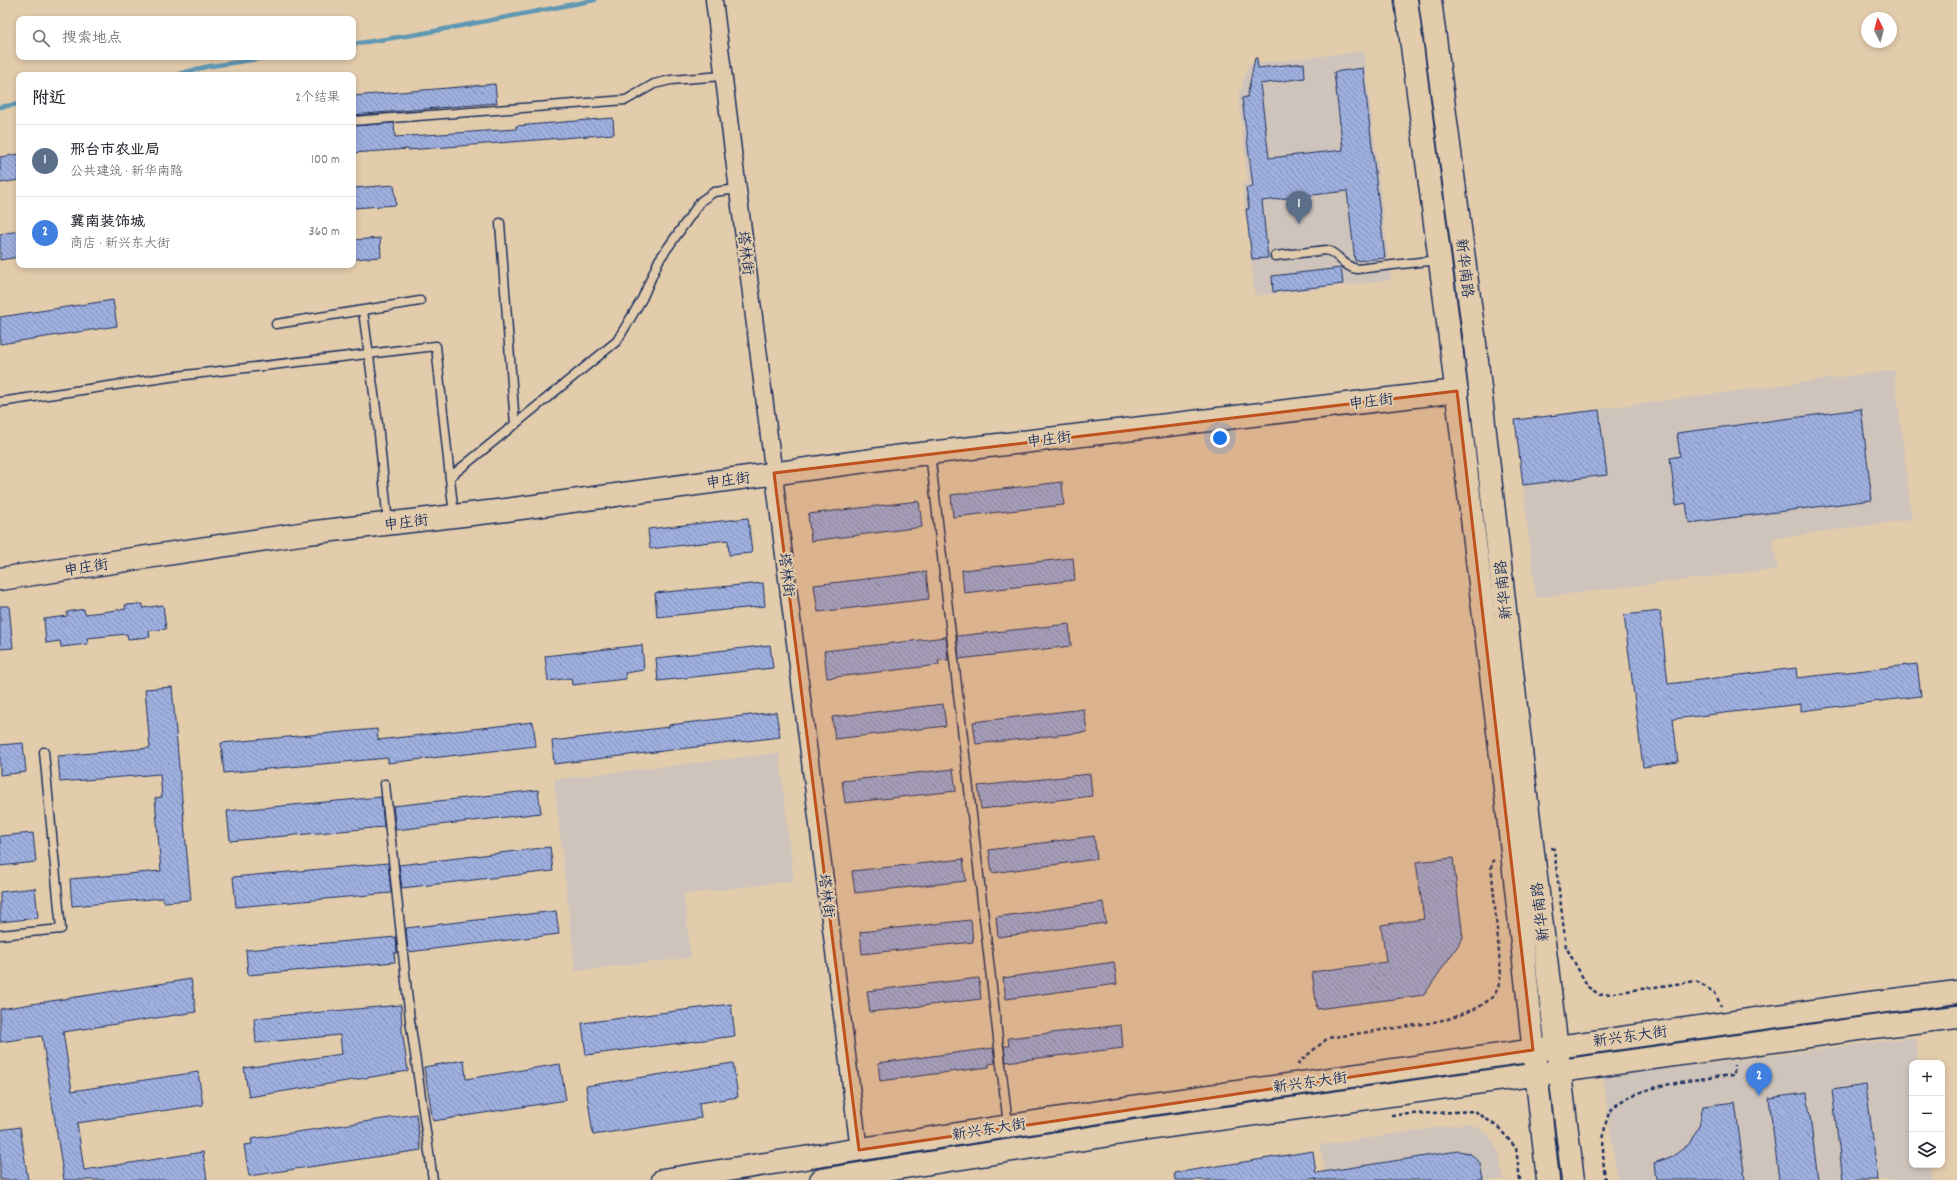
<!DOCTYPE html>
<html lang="zh">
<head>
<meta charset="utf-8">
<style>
	body { margin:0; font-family:Dekko,"LXGW WenKai TC",sans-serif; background:#f7f7f7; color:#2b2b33 }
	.controls { position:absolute; right:12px; bottom:12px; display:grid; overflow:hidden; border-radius:8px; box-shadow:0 2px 6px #0003 }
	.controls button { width:36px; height:36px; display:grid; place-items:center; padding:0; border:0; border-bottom:1px solid #e1e1e2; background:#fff; color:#2b2b33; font:20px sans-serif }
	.compass { position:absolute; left:1861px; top:12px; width:36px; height:36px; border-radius:50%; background:#fff; box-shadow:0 2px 6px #0003; rotate:354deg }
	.you { position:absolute; left:1220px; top:438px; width:14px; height:14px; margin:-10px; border:3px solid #fff; border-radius:50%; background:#1a73e8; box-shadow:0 0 0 6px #1a73e833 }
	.badge { display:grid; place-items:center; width:26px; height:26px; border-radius:50%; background:#111827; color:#fff; font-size:13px; font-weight:700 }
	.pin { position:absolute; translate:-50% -33px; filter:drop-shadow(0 1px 2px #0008) }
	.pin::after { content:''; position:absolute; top:21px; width:14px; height:12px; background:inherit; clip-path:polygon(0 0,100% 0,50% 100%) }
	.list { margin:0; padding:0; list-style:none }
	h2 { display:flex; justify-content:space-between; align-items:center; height:52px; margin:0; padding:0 16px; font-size:17px }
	h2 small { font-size:13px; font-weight:400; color:#7c7c81 }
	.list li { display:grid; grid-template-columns:26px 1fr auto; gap:12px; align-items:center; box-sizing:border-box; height:72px; padding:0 16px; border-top:1px solid #e1e1e2 }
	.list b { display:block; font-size:15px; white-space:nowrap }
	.list p { margin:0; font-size:13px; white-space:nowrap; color:#7c7c81 }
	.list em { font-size:13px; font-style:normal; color:#7c7c81 }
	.icon { flex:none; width:22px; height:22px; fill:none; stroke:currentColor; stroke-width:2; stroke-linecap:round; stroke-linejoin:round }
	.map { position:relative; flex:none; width:1957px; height:1180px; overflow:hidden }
	.search { position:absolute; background:#fff; box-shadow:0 2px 6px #0003; left:16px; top:16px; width:340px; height:44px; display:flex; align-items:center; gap:10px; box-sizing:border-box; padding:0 14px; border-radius:8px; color:#7c7c81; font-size:15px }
	.panel { position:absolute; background:#fff; box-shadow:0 2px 6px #0003; left:16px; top:72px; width:340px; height:196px; border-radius:8px }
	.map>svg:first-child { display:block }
	.built { fill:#cfc4bb }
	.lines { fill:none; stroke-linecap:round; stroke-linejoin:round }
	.stream { stroke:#6098b3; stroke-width:4.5 }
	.building { fill:url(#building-back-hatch); stroke:#1b2f5e }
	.lane-casing { stroke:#1b2f5e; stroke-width:11 }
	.street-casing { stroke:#1b2f5e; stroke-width:19 }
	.secondary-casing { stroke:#1b2f5e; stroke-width:25 }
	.primary-casing { stroke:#1b2f5e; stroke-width:25 }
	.path { stroke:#1b2f5e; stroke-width:2.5; stroke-dasharray:4 3; stroke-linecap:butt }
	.lane { stroke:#e3ccac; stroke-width:8 }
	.street { stroke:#e3ccac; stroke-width:16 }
	.secondary { stroke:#e3ccac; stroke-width:22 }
	.primary { stroke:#e3ccac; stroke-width:22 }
	.marked { fill:#bf511c; fill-opacity:0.2; stroke:#bf511c; stroke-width:3; stroke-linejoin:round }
	.labels { text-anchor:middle; stroke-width:4; stroke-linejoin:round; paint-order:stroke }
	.street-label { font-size:15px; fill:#1b2f5e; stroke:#e3ccac }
</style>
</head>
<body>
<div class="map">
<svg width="1957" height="1180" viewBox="0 0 1957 1180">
	<defs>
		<pattern id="building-back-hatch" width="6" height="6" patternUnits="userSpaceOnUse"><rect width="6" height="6" fill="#9fb0df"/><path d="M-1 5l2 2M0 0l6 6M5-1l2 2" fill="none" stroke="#8190b8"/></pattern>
	</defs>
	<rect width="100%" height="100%" fill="#e3ccac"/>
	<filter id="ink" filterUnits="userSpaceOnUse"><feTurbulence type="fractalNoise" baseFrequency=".025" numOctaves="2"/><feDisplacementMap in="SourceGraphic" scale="8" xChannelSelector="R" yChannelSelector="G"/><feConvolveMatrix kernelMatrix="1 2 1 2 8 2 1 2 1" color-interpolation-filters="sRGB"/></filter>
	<g filter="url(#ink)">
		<g class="built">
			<path d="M1364,51l27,229 -136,16 -13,-112 6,-1 -10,-87 11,-32z"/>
			<path d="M1894,370l18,149 -139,20 5,30 -242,29 -21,-178z"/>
			<path d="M779,753l15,128 -110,13 7,64 -116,13 -21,-192z"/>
			<path d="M1915,1037l3,26h-6v102h19l2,15h-316l-14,-103z"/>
			<path d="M1469,1123l19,11 11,18 4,28h-177l-6,-35z"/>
		</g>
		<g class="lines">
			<g class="stream">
				<path d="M353,44l66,-10 176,-34"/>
				<path d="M175,75l30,-8 66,-10"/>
				<path d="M0,107l19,-3"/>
			</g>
		</g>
		<g class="building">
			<path d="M1255,58h2l1,10 46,-5 1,15 -45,6 9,74 74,-8 -9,-78 29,-4 22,190 -30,3 -8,-70 -85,10 6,57 -16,1 -6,-50h3l-3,-21 7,-1 -11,-89 5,-1z"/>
			<path d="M495,84l2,19 -144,12v-19z"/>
			<path d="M613,118l1,16 -206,16v-1l-55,4v-27l41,-3 1,14 121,-8v-3z"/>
			<path d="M19,154v26l-19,3v-26z"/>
			<path d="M394,185l2,20 -43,3v-20z"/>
			<path d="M19,231v26l-19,3v-26z"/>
			<path d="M380,238l1,19 -28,2v-19z"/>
			<path d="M1341,268l2,16 -70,8 -1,-16z"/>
			<path d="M113,300l4,26 -117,18v-27z"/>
			<path d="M1861,409l11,91 -183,23 -3,-20 -10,2 -6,-47 10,-2 -3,-23z"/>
			<path d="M1599,410l8,65 -84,10 -8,-65z"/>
			<path d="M1062,482l2,23 -111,12 -2,-22z"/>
			<path d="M919,501l3,26 -111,14 -3,-27z"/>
			<path d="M748,518l4,35 -23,2 -1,-15 -78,9 -2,-20z"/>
			<path d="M1073,558l2,22 -111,13 -2,-23z"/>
			<path d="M926,572l3,27 -111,13 -4,-27z"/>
			<path d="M763,583l2,23 -108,11 -2,-24z"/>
			<path d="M143,604v4l20,-3 3,24 -17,2 1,6 -22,2 -1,-5 -40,4 1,6 -27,3 -1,-6 -14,2 -2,-24 23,-3v-4l17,-3 1,5 41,-5 -1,-4z"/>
			<path d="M0,606h9l4,42 -13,1z"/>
			<path d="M1660,611l8,73 128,-16 1,10 120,-14 4,32 -120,15v-7l-128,15 5,43 -35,5 -19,-152z"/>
			<path d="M1069,624l2,22 -112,13 -2,-23z"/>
			<path d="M946,637l2,23 -10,1 1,4 -112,13 -3,-27z"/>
			<path d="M642,645l2,25 -19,3 1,6 -54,6 -1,-7 -23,3 -3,-25z"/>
			<path d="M770,645l3,23 -115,13 -2,-23z"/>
			<path d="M172,687l19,213 -27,2 -1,-4 -91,8 -2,-27 91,-8 -6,-73 7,-1 -2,-23 -100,8 -2,-26 92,-8 -5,-59z"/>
			<path d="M943,704l3,22 -111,13 -3,-22z"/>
			<path d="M1084,709l3,23 -111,12 -3,-22z"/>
			<path d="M776,712l4,25 -226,27 -2,-23 117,-14v-2z"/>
			<path d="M533,722l3,24 -148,17v-5l-164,15 -3,-30 156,-14 1,11z"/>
			<path d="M23,743l3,29 -26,3v-30z"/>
			<path d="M953,769l3,22 -111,12 -3,-22z"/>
			<path d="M1090,774l2,22 -111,13 -3,-23z"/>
			<path d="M538,790l3,23 -145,17 -3,-24z"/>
			<path d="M381,797l3,30 -154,14 -3,-30z"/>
			<path d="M33,833l3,29 -36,4v-30z"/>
			<path d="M1094,836l3,23 -105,14 -3,-23z"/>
			<path d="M550,847l3,24 -151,17 -3,-23z"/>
			<path d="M1453,858l10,80 -39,57 -107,14 -5,-37 74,-10 -5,-37 43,-6 -8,-57z"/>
			<path d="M963,859l3,22 -111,12 -3,-22z"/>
			<path d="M388,863l3,30 -155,14 -3,-30z"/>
			<path d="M35,888l3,30 -38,4v-30z"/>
			<path d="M1103,902l3,21 -108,14 -2,-20z"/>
			<path d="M556,911l3,23 -151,18 -2,-24z"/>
			<path d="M971,920l2,22 -111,12 -2,-22z"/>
			<path d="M396,937l1,16h-3l1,9 -147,13 -2,-25z"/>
			<path d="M1114,962l3,22 -111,15 -3,-21z"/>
			<path d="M979,978l2,21 -111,13 -3,-21z"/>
			<path d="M191,979l5,33 -133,20 9,59 126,-19 5,33 -126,18 7,47 119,-18 4,28h-143l-22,-144 -42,6v-33z"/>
			<path d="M731,1004l4,32 -149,19 -4,-32z"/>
			<path d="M401,1005l1,25 6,41 -159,26 -5,-29 98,-14 -2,-19 -84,8 -2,-25z"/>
			<path d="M1121,1025l2,23 -117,14 -2,-16h5l-1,-8z"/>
			<path d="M993,1048l2,15 -6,1v3l-109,14 -2,-18z"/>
			<path d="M464,1060l2,19 94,-15 6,36 -133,21 -9,-54z"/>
			<path d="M733,1063l5,34 -39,6 2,15 -108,17 -7,-49z"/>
			<path d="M1866,1085l12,95h-35l-11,-90z"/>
			<path d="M1807,1093l11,87h-39l-10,-82z"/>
			<path d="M1735,1102l10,78h-89l-2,-17 19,-7 16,-12 10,-18 4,-20z"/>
			<path d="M416,1114l5,36 -172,26 -5,-31 8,-1 -1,-5z"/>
			<path d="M20,1127l8,53h-28v-50z"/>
			<path d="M1313,1151l3,22 142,-22 11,2 8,6 3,5 3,16h-167v-2l-12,2h-129l-1,-7z"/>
		</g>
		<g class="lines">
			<g class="lane-casing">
				<g id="lane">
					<path d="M353,121l273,-21 28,-16 17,-4 52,-4"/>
					<path d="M500,223l15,202"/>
					<path d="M1275,256l51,-6c13,3 17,17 31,19l81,-9"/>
					<path d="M363,311l15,113 10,99"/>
					<path d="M276,324l144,-23"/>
					<path d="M0,402l177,-26 259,-30 18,170"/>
					<path d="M930,453l78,672"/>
					<path d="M450,477l167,-136 25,-42 17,-39 42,-59 13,-9 24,-3"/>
					<path d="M385,784l25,236 23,160"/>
					<path d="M0,935l61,-6 -17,-177"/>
				</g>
			</g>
			<g class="street-casing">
				<path id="street" d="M714,0l145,1150"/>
			</g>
			<g class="secondary-casing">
				<g id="secondary">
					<path d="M0,579l307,-46 199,-23 389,-53 562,-66"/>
					<path d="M663,1180l475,-74 732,-103 87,-11"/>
					<path d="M821,1180l320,-50 732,-103 84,-10"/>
				</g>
			</g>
			<g class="primary-casing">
				<g id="primary">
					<path d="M1406,0l44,338 56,459 42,383"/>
					<path d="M1430,0l44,335 52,460 47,385"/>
				</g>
			</g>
			<g class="path">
				<path d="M1551,848l3,1 12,98 22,40 12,8 96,-14 19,12 6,13"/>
				<path d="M1298,1065l1,-3 29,-24 101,-15 23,-5 27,-11 14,-10 5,-9 3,-13 -10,-112 3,-3"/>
				<path d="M1391,1115l84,-4 24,17 17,20 4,32"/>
				<path d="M1605,1180c-2,-21 -4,-44 3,-64 11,-30 97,-38 126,-41v-10"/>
			</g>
			<use href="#lane" class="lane"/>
			<use href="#street" class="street"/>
			<use href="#secondary" class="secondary"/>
			<use href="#primary" class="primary"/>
		</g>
	</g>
	<path class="marked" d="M1457,391l76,659 -674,100 -85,-677z"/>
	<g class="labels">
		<g class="street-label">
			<text transform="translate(746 253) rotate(83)" y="5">塔林街</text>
			<text transform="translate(1465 268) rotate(83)" y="5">新华南路</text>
			<text transform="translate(1371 401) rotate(-7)" y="5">申庄街</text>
			<text transform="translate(1049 439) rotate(-7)" y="5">申庄街</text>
			<text transform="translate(728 480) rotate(-8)" y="5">申庄街</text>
			<text transform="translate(406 522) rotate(-7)" y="5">申庄街</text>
			<text transform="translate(86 567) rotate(-9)" y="5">申庄街</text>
			<text transform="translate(787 575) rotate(83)" y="5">塔林街</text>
			<text transform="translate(1503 590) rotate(-96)" y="5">新华南路</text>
			<text transform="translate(827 896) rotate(83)" y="5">塔林街</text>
			<text transform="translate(1540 912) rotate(-97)" y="5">新华南路</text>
			<text transform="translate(1630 1036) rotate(-8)" y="5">新兴东大街</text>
			<text transform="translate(1310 1082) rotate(-8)" y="5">新兴东大街</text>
			<text transform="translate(989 1129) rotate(-9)" y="5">新兴东大街</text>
		</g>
	</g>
</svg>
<div class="controls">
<button>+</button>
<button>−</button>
<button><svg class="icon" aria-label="layers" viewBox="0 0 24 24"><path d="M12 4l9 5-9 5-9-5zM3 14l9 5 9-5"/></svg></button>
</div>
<svg class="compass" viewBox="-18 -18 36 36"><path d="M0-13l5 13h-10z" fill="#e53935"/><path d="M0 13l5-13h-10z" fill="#7c7c81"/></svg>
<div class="you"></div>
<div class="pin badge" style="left:1299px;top:224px;background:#5c6f8a">1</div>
<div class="pin badge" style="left:1759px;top:1096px;background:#3f7fe0">2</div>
<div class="search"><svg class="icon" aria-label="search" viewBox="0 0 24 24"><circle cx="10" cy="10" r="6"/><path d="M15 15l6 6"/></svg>搜索地点</div>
<section class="panel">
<h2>附近<small>2个结果</small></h2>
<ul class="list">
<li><span class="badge" style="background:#5c6f8a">1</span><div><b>邢台市农业局</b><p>公共建筑 · 新华南路</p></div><em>100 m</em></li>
<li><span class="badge" style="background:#3f7fe0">2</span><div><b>冀南装饰城</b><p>商店 · 新兴东大街</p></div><em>360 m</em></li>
</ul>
</section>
</div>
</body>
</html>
